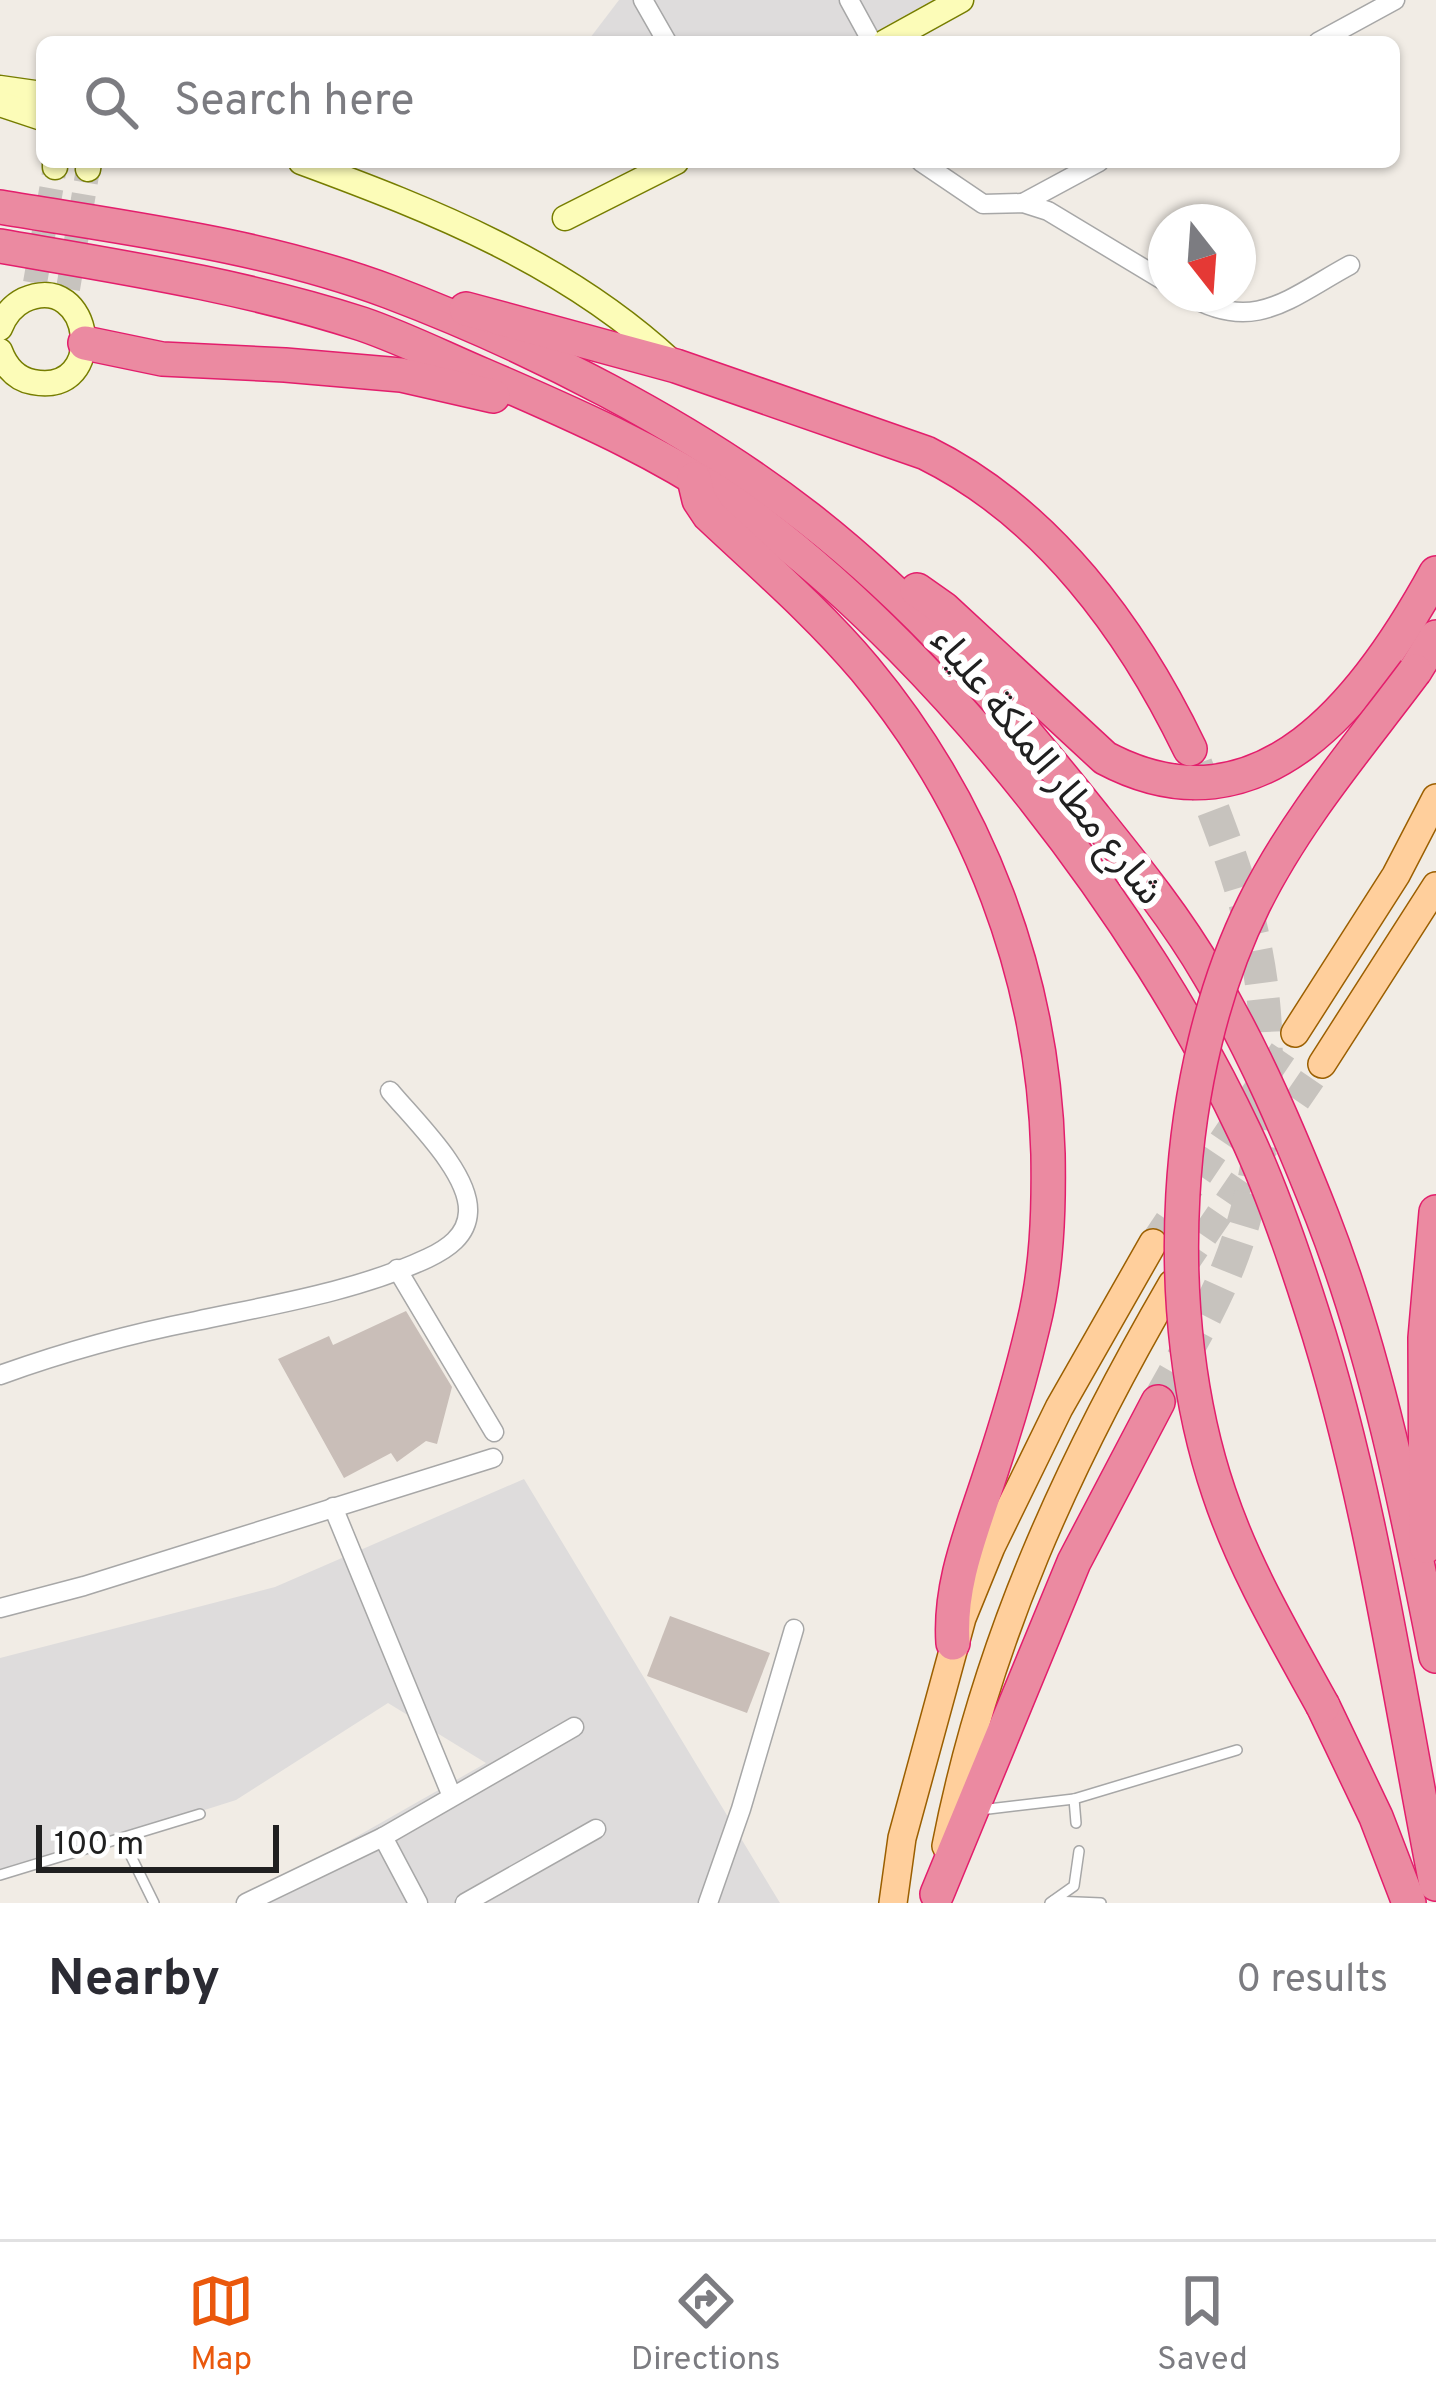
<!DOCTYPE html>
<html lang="en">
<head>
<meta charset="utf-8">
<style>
	body { margin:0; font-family:Overpass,"Noto Sans Arabic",sans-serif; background:#f7f7f7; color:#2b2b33 }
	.compass { position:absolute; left:1148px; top:204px; width:108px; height:108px; border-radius:50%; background:#fff; box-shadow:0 3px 9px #0004; rotate:163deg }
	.scale { position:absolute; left:36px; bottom:30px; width:243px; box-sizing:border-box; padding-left:12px; border:6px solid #202020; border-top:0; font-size:33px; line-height:42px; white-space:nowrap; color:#202020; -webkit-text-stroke:9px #fff; paint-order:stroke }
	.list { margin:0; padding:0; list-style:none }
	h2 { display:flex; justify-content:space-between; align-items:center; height:156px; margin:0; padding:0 48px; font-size:51px }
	h2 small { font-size:39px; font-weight:400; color:#7c7c81 }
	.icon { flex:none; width:66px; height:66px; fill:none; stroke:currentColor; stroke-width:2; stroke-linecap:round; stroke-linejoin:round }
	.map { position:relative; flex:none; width:1436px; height:1903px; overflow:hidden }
	.search { position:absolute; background:#fff; box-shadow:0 3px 9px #0004; left:36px; right:36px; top:36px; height:132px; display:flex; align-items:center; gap:30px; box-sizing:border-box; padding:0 42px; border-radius:18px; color:#7c7c81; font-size:45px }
	.sheet { height:336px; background:#fff }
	nav { display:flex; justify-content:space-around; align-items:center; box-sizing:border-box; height:168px; border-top:3px solid #e1e1e2; background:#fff; font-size:33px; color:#7c7c81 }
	nav a { display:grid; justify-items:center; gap:6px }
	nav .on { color:#ea580c }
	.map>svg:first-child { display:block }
	.residential { fill:#dedcdc }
	.building { fill:#c9beb8 }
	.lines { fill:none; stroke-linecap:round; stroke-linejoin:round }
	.secondary-tunnel { stroke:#c7c3be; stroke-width:24; stroke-dasharray:24 12; stroke-linecap:butt }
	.primary-tunnel { stroke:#c7c3be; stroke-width:27; stroke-dasharray:27 14; stroke-linecap:butt }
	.highway-tunnel { stroke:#c7c3be; stroke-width:33; stroke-dasharray:33 16; stroke-linecap:butt }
	.lane-casing { stroke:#a7a7a7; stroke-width:12 }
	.street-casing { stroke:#a7a7a7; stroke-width:21 }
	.secondary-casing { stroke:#767d00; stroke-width:27 }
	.primary-casing { stroke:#9b5f00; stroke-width:30 }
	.highway-casing { stroke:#e31e6c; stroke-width:36 }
	.lane { stroke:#fff; stroke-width:9 }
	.street { stroke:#fff; stroke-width:18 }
	.secondary { stroke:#fcfcb8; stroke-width:24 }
	.primary { stroke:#ffcf9c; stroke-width:27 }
	.highway { stroke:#eb8aa1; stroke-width:33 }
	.highway-bridge-casing { stroke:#e31e6c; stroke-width:36; stroke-linecap:butt }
	.highway-bridge { stroke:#eb8aa1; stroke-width:33 }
	.labels { text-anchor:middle; stroke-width:12; stroke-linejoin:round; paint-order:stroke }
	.street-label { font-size:39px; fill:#202020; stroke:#fff }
</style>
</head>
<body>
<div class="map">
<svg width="1436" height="1903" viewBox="0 0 1436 1903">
	<rect width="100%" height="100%" fill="#f1ece5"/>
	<g class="residential">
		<path d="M619,0h314l-76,42h-270z"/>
		<path d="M524,1479l256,424h-540l246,-140 -98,-60 -152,97 -236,75v-217l275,-71z"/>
	</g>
	<g class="building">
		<path d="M406,1311l46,76 -15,57 -11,-3 -29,21 -6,-9 -47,25 -66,-119 51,-23 4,9z"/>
		<path d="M670,1616l100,37 -23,60 -100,-37z"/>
	</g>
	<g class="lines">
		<g class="secondary-tunnel">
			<path d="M35,283l20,-116"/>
			<path d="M68,289l20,-120"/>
		</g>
		<g class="primary-tunnel">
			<path d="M1153,1243l142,-210"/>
			<path d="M1181,1270l141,-206"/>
		</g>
		<path class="highway-tunnel" d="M1158,1402c25,-45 52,-89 71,-137 40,-102 48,-227 23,-333 -13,-60 -37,-116 -58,-173"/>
		<g class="lane-casing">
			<g id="lane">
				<path d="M1074,1799l2,24"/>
				<path d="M980,1810l94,-11 163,-49"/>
				<path d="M123,1840l31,63"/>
				<path d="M0,1875l200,-61"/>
				<path d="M1053,1901l48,2"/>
				<path d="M1050,1903l24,-17 5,-35"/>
			</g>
		</g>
		<g class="street-casing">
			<g id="street">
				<path d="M643,0l24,42"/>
				<path d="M849,0l23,42"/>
				<path d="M1318,42l77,-42"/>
				<path d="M921,162l62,42 40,-1 25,8 118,71"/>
				<path d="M1023,203l76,-41"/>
				<path d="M1186,294c68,41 103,4 164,-29"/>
				<path d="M397,1269l97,163"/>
				<path d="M0,1375c64,-23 129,-41 196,-54 75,-16 162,-30 232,-63 19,-9 39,-22 40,-46 2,-39 -54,-92 -78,-121"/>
				<path d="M333,1507l118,287"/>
				<path d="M0,1608l84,-22 409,-128"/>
				<path d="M383,1837l35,66"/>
				<path d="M246,1903l137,-66 191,-110"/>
				<path d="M465,1903l131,-74"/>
				<path d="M708,1903l33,-94 53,-180"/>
			</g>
		</g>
		<g class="secondary-casing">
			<g id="secondary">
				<path d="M885,42l76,-42"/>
				<path d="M0,88l42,6"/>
				<path d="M0,104l42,14"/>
				<path d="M55,162v5"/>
				<path d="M301,162c133,49 264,101 370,199"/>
				<path d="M88,169l1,-7"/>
				<path d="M565,218l111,-56"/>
				<path d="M0,328c5,-13 12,-22 24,-28 69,-31 85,97 9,82 -17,-3 -27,-15 -33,-31"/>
			</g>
		</g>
		<g class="primary-casing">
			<g id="primary">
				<path d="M1295,1033l101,-158 40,-77"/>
				<path d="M1322,1064l114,-178"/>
				<path d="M946,1846c40,-205 122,-383 226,-562"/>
				<path d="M893,1903l9,-65 60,-220 29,-71 68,-139 94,-165"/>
			</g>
		</g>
		<g class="highway-casing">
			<g id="highway">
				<path d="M0,207c131,22 264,38 390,85 140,53 300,134 418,226 109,85 198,188 284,296 41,51 84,104 117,161 45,75 81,160 113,241 55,141 85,293 114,440"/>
				<path d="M0,246c121,21 245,40 362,78 41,14 81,34 121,51 95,41 192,83 274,145 192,145 386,396 488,613 27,57 48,119 67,179 59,183 87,384 124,572"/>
				<path d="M466,309l210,57 250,87c121,60 206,176 264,296"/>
				<path d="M85,343l77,16 123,6 116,10 92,21"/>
				<path d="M694,479l5,21 10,15c52,49 109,98 156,154 114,137 178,307 183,485 1,58 -1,116 -15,172 -12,51 -27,101 -43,149 -18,56 -41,109 -37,168"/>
				<path d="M917,590l27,19 161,149c157,83 263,-61 331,-185"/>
				<path d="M1415,671l21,-34"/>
				<path d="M1426,1546l-1,-208 11,-126"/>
				<path d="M1323,1706l53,111 33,86"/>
				<path d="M937,1894l137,-332 84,-160"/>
			</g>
		</g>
		<use href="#lane" class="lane"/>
		<use href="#street" class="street"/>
		<use href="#secondary" class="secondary"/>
		<use href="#primary" class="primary"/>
		<use href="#highway" class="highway"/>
		<g class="highway-bridge-casing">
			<path id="highway-bridge" d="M1323,1706c-38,-69 -79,-138 -104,-213 -60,-176 -48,-422 35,-589 42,-85 105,-158 161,-233"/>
		</g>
		<use href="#highway-bridge" class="highway-bridge"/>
	</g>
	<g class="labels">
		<g class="street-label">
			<text transform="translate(1049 765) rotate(51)" y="14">شارع مطار الملكة علياء</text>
		</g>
	</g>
</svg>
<svg class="compass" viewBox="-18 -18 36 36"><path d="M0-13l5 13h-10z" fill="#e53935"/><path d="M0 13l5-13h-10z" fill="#7c7c81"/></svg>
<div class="scale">100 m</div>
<div class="search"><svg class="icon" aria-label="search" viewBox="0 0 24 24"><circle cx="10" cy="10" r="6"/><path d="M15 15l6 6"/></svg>Search here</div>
</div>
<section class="sheet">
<h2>Nearby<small>0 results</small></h2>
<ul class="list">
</ul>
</section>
<nav>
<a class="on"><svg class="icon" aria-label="map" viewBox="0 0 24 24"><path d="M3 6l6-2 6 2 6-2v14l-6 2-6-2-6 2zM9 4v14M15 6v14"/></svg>Map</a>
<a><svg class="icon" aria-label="directions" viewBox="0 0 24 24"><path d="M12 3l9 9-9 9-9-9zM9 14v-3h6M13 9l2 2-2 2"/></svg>Directions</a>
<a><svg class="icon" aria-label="saved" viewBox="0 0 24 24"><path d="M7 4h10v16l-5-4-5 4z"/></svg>Saved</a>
</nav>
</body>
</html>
